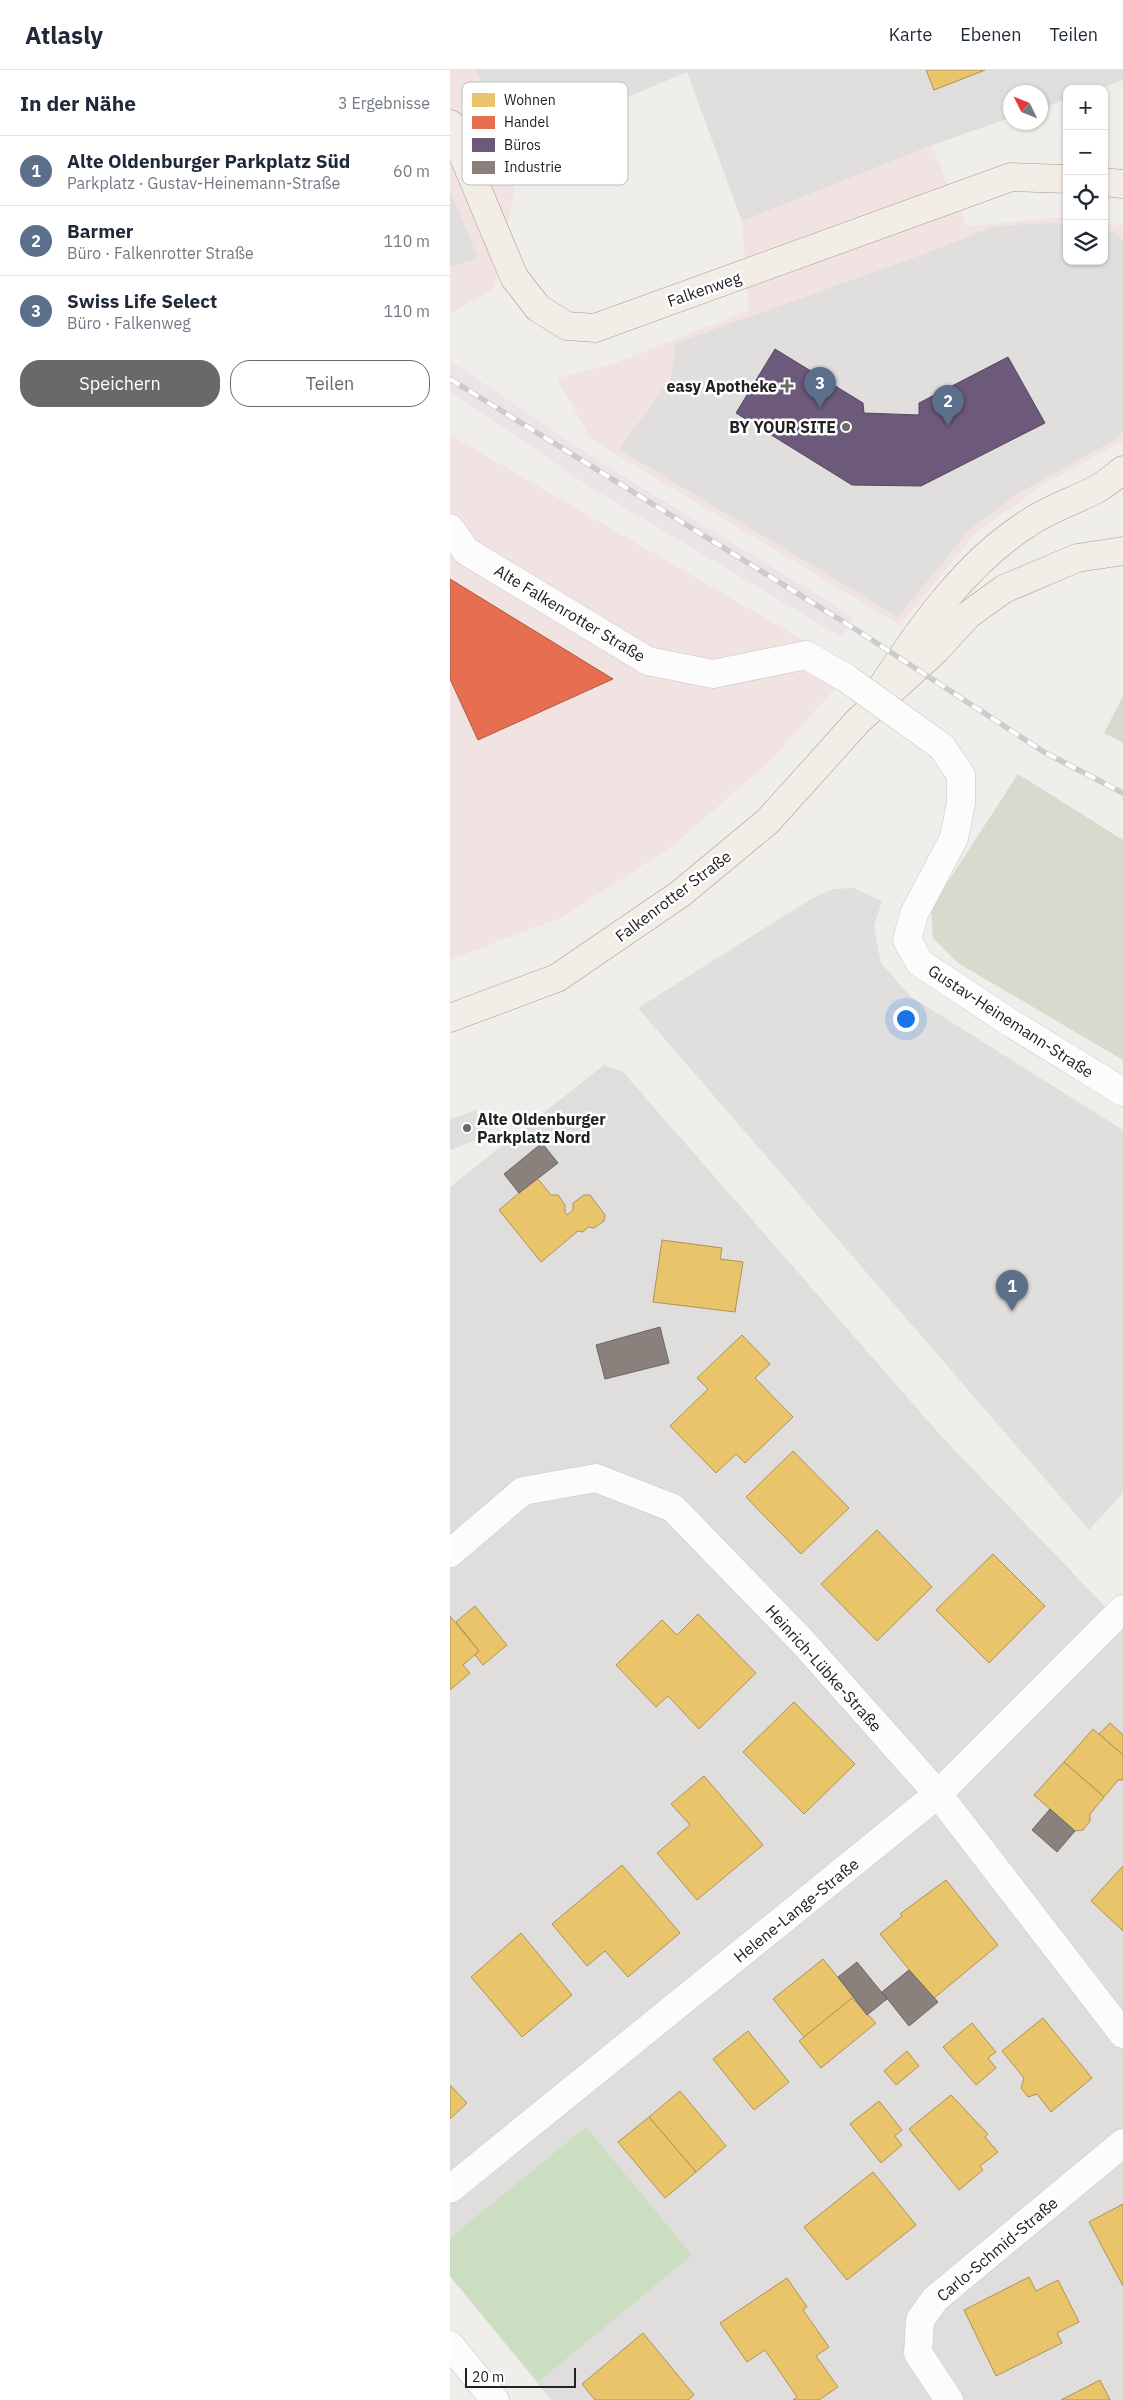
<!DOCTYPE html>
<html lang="de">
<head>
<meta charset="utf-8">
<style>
	body { margin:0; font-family:"IBM Plex Sans",sans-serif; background:#f2f2f3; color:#1f2937 }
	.controls { position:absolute; right:15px; top:15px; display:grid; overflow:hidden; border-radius:10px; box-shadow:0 1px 4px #0004 }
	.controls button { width:45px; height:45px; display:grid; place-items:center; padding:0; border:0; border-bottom:1px solid #e0e1e3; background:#fff; color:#1f2937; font:25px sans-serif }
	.compass { position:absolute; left:553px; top:15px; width:45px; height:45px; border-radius:50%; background:#fff; box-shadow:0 1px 4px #0004; rotate:313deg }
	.scale { position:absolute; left:15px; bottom:12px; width:111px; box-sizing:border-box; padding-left:5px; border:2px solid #222; border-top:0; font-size:14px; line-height:18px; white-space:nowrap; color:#222; -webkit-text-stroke:4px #fff; paint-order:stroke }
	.you { position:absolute; left:455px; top:948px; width:18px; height:18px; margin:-12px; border:4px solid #fff; border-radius:50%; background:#1a73e8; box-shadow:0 0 0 8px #1a73e833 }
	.badge { display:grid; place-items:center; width:32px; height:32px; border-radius:50%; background:#6a6968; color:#fff; font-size:16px; font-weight:700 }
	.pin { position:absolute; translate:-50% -41px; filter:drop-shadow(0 1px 2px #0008) }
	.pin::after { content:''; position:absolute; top:26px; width:18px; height:15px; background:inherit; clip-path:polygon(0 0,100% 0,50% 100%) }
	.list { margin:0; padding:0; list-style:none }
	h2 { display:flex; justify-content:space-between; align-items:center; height:65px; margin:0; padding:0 20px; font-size:21px }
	h2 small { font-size:16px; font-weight:400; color:#747a83 }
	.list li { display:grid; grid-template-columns:32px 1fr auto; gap:15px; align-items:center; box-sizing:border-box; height:70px; padding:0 20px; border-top:1px solid #e0e1e3 }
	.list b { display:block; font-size:19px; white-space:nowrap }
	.list p { margin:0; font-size:16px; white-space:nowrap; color:#747a83 }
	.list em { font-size:16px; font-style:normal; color:#747a83 }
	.actions { display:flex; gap:10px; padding:15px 20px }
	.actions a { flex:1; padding:11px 0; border:1px solid #6a6968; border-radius:20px; text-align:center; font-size:18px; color:#6a6968 }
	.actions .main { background:#6a6968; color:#fff }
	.icon { flex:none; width:28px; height:28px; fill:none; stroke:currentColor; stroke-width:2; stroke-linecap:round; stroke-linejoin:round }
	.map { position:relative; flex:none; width:673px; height:2330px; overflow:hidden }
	header { display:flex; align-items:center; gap:30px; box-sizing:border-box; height:70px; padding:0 25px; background:#fff; border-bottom:1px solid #e0e1e3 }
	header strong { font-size:24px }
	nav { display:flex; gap:28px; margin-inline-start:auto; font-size:18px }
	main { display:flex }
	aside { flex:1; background:#fff }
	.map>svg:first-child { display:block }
	.residential { fill:#dfdedc }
	.commercial { fill:#f1e3e1 }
	.industrial { fill:#ede4e9 }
	.construction { fill:#d9d9cd }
	.forest { fill:#cbdec1 }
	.parking { fill:#e0dfde }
	.homes { fill:#e9c46a; stroke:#ad9354 }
	.shops { fill:#e76f51; stroke:#ac5843 }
	.offices { fill:#6d597a; stroke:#564860 }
	.industry { fill:#8a817c; stroke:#6b6461 }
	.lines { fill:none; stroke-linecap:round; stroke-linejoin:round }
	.minor-casing { stroke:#c9c8c7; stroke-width:29 }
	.major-casing { stroke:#a79c86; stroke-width:29 }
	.minor { stroke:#fdfcfc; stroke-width:28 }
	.major { stroke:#f3ede7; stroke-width:28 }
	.rail-casing { stroke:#ccc; stroke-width:5.5 }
	.rail { stroke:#fff; stroke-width:4; stroke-dasharray:11; stroke-linecap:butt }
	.minor-bridge-casing { stroke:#c9c8c7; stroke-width:29; stroke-linecap:butt }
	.minor-bridge { stroke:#fdfcfc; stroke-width:28 }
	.poi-dot { fill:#6a6968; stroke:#fff; stroke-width:2 }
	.labels { text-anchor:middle; stroke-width:5; stroke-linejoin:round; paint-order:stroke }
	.street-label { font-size:16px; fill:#222; stroke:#fff }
	.poi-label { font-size:16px; font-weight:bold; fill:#222; stroke:#fff; text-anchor:end }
	.key { fill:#fff; stroke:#bdbdbd; stroke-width:1 }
	.key-label { font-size:14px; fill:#222 }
</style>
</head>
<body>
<header>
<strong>Atlasly</strong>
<nav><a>Karte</a><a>Ebenen</a><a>Teilen</a></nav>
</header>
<main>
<aside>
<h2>In der Nähe<small>3 Ergebnisse</small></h2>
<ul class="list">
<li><span class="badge" style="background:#5c6f8a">1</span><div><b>Alte Oldenburger Parkplatz Süd</b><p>Parkplatz · Gustav-Heinemann-Straße</p></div><em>60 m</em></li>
<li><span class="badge" style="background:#5c6f8a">2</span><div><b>Barmer</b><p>Büro · Falkenrotter Straße</p></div><em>110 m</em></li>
<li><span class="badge" style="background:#5c6f8a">3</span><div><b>Swiss Life Select</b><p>Büro · Falkenweg</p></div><em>110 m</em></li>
</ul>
<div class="actions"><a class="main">Speichern</a><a>Teilen</a></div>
</aside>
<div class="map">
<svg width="673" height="2330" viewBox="0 0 673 2330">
	<rect width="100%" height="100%" fill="#f0eeeb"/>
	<g class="residential">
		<path d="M448,0h225v10l-25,9h-31v10l-26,9 -1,-16h-30v26l-78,27z"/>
		<path d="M154,995l19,7 319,365 181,188v775h-572l-101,-124v-1089z"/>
	</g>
	<g class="commercial">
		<path d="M0,0h448l69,156 100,-9v44h37v-38l19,3v215l-80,44 -67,48 -76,92 -309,-186 -34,-60 58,-16 134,-53 -7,-89 -55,-149 -162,68 -31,148 -44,26z"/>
		<path d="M0,365l403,234 -84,93 -94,82 -110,72 -115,44z"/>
	</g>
	<path class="industrial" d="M0,291l158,106 246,150 -13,20 -248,-148 -143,-97z"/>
	<g class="construction">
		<path d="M673,626v47l-19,-10z"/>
		<path d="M568,704l105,66v220l-165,-97 -25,-25 -2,-30z"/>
	</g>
	<path class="forest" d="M136,2057l106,128 -154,127 -88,-106v-38z"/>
	<g class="parking">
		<path d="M26,0h422l34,75 -190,76 -55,-149 -162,68 -30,-24z"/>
		<path d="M0,119l28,69 -28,9z"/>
		<path d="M604,153l13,2v36h37v-30l12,1 7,9v189l-9,10 -97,54 -49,37 -70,86 -279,-168 52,-71 5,-35 240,-86 79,-31z"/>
		<path d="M403,818l29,13 -8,25 7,37 29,33 213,134v363l-34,37 -451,-522 173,-109 22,-10z"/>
		<path d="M26,1040l11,26 -37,14v-31z"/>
	</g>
	<g class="homes">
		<path d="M476,0h59l-51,20z"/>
		<path d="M87,1108l14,17h7l7,10v7l2,3 6,-5v-7l11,-8h6l15,20 -1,6 -10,7 -6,-1 -5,5 -5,-1 -37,31 -42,-52z"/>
		<path d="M212,1170l60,8 -2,11 23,3 -8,50 -82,-10z"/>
		<path d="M292,1265l28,29 -15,14 38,39 -48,46 -9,-9 -20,19 -46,-47 38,-37 -11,-11z"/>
		<path d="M343,1381l56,57 -48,46 -55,-57z"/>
		<path d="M427,1460l55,57 -55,54 -56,-57z"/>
		<path d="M543,1484l52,52 -56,57 -53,-53z"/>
		<path d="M25,1536l32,39 -24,20 -8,-10 4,-4 -23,-29z"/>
		<path d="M248,1544l58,59 -57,56 -31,-33 -12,11 -40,-42 46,-45 15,15z"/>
		<path d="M0,1546l29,35 -16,14 7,8 -20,17z"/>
		<path d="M344,1632l61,62 -51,50 -61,-62z"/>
		<path d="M660,1653l13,12v20l-24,-21z"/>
		<path d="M643,1659l30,26v25h-5l-14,17 -40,-35z"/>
		<path d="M614,1692l40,35 -14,17v7l-7,9 -8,1 -41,-36z"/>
		<path d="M254,1706l59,69 -66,55 -40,-47 33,-28 -19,-21z"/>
		<path d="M172,1795l58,68 -52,44 -23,-26 -18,15 -35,-42z"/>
		<path d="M673,1796v65l-32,-30z"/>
		<path d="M496,1810l52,65 -65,54 -53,-65 22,-18 -2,-2z"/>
		<path d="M71,1863l51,62 -50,42 -51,-60z"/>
		<path d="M373,1889l31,38 -50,40 -31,-38z"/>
		<path d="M402,1928l24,25 -55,45 -22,-27z"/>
		<path d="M593,1948l49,60 -41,34 -14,-18 -9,3 -7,-9 3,-10 -22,-27z"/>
		<path d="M522,1953l24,29 -8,6 8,10 -20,17 -33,-38z"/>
		<path d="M298,1961l41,51 -35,28 -41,-51z"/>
		<path d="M457,1981l12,15 -23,19 -12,-14z"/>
		<path d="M0,2015l17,18 -17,16z"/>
		<path d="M230,2021l46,55 -30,26 -47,-55z"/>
		<path d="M501,2025l37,39 -3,3 13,15 -18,14 3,4 -24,20 -50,-61z"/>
		<path d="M429,2031l23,29 -7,6 7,9 -21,18 -31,-39z"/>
		<path d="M199,2047l47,55 -31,26 -47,-56z"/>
		<path d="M423,2102l43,53 -69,55 -43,-53z"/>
		<path d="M673,2134v82l-34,-64z"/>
		<path d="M579,2207l7,14 22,-11 21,42 -22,11 5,10 -66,33 -32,-66z"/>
		<path d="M337,2208l20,29 -4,3 26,37 -13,9 22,31 -19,13h-26l4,-3 -32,-47 -18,12 -27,-39z"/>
		<path d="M193,2263l51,62 -6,5h-93l-13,-16z"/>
		<path d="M650,2310l10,20h-49z"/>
	</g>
	<path class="shops" d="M0,509l163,100 -135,61 -28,-61z"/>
	<path class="offices" d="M325,279l88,54 1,10 55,2v-12l89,-46 37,66 -124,63 -69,-1 -116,-72z"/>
	<g class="industry">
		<path d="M92,1073l16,20 -39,30 -15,-19z"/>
		<path d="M210,1257l9,36 -64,16 -9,-34z"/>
		<path d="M600,1739l25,22 -18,21 -25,-22z"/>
		<path d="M407,1892l30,37 -20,16 -29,-38z"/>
		<path d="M459,1900l29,32 -29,24 -27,-34z"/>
	</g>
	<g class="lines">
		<g class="minor-casing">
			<g id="minor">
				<path d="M0,458l16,23 182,110 65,13 93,-19 40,23"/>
				<path d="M474,664l18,13 19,28v28l-7,35 -40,76 -7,26 13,23 86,57 117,72"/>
				<path d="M0,1483l73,-62 73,-13 77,30 129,133 136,153 185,240"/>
				<path d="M0,2119l488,-395 185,-185"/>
				<path d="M0,2275l45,55"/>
				<path d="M499,2330l-31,-47 2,-33 15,-21 188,-156"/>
			</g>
		</g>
		<g class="major-casing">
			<g id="major">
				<path d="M0,54l64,153 24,31 29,18 28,2 416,-151 56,2"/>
				<path d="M654,112l19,2"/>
				<path d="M433,615c39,-59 83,-122 144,-161 21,-15 45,-22 68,-34 10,-5 19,-13 28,-20"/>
				<path d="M0,948l107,-40 123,-84 88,-73 90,-100 78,-71 32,-35 36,-26 73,-31 46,-7"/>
			</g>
		</g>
		<use href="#minor" class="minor"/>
		<use href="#major" class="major"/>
		<g class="rail-casing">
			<path id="rail" d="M0,309l405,250 189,123 79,41"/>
		</g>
		<use href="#rail" class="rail"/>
		<g class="minor-bridge-casing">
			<path id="minor-bridge" d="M396,608l78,56"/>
		</g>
		<use href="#minor-bridge" class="minor-bridge"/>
	</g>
	<g class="poi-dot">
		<path d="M334.5 308.5h5v5h5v5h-5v5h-5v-5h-5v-5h5z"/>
		<circle cx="396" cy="357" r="5"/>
		<circle cx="17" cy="1058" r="5"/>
	</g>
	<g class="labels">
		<g class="street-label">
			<text transform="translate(254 219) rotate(-19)" y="6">Falkenweg</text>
			<text transform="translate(120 543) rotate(31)" y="6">Alte Falkenrotter Straße</text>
			<text transform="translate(223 826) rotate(-37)" y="6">Falkenrotter Straße</text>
			<text transform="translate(561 951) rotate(33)" y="6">Gustav-Heinemann-Straße</text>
			<text transform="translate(374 1598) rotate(48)" y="6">Heinrich-Lübke-Straße</text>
			<text transform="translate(346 1840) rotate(-39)" y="6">Helene-Lange-Straße</text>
			<text transform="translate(547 2179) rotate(-40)" y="6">Carlo-Schmid-Straße</text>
		</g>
		<g class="poi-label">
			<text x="327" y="322">easy Apotheke</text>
			<text x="386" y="363">BY YOUR SITE</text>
			<text x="27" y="1055" text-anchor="start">Alte Oldenburger<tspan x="27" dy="18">Parkplatz Nord</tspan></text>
		</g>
	</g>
	<rect x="12" y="12" width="166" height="103" rx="8" class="key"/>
	<rect x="22" y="23" width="23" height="14" fill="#e9c46a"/>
	<rect x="22" y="46" width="23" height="13" fill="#e76f51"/>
	<rect x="22" y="68" width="23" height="14" fill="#6d597a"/>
	<rect x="22" y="91" width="23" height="13" fill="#8a817c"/>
	<g class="key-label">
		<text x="54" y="35">Wohnen</text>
		<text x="54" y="57">Handel</text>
		<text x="54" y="80">Büros</text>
		<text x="54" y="102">Industrie</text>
	</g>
</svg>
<div class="controls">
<button>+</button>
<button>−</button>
<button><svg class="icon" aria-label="locate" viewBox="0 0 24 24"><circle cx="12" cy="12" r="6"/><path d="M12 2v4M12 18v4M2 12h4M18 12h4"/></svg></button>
<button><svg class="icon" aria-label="layers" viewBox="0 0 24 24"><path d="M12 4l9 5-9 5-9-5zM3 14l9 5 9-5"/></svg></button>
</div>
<svg class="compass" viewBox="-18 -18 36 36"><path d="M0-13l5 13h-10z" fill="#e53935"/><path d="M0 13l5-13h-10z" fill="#747a83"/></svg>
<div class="scale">20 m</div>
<div class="you"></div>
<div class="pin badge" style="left:562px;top:1241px;background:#5c6f8a">1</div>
<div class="pin badge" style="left:498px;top:356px;background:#5c6f8a">2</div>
<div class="pin badge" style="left:370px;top:338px;background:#5c6f8a">3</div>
</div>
</main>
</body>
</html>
